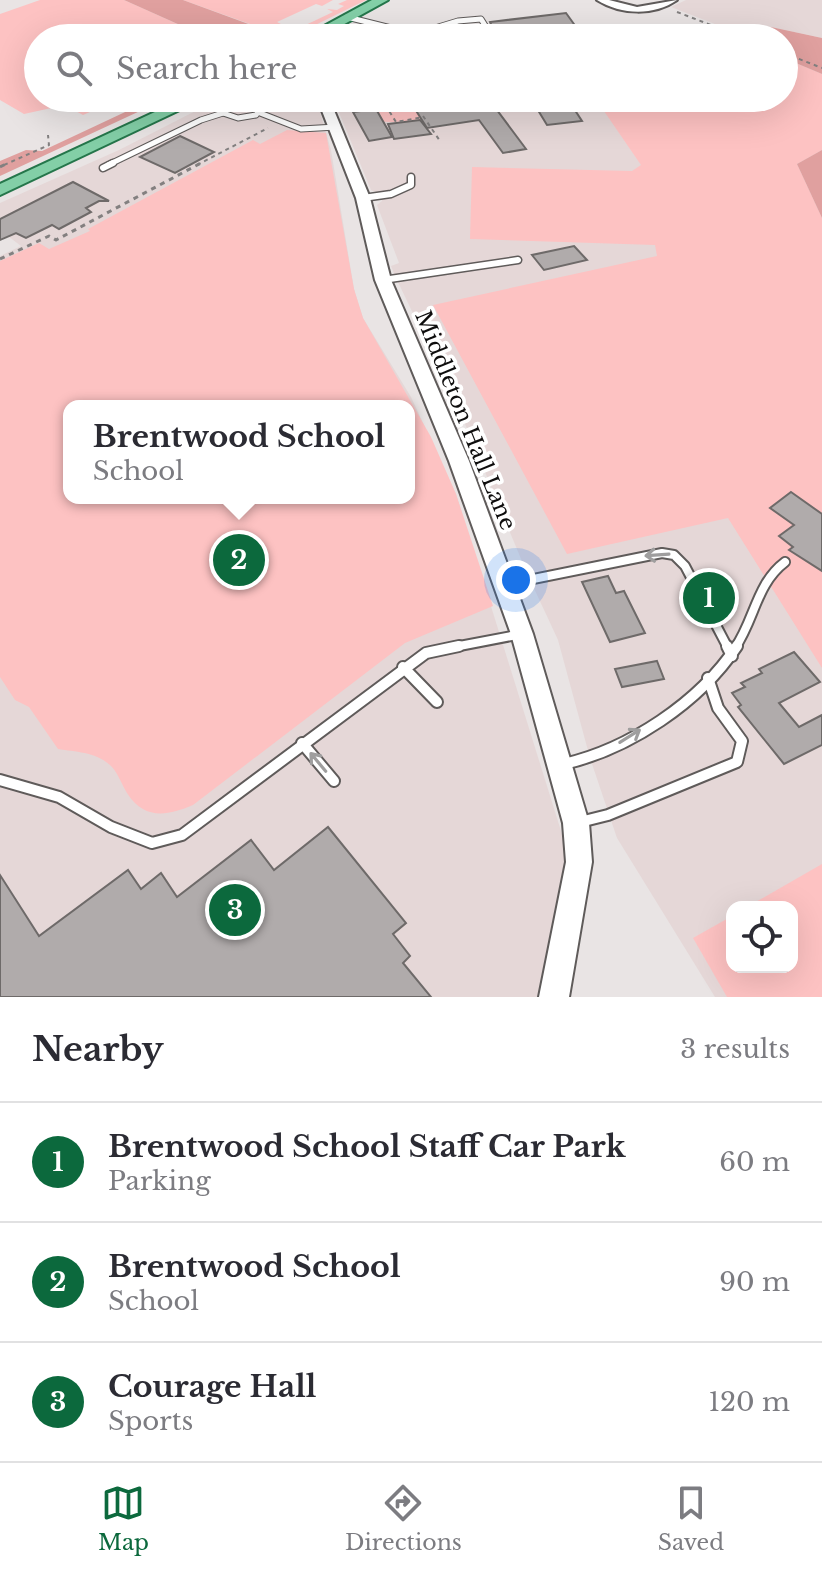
<!DOCTYPE html>
<html lang="en">
<head>
<meta charset="utf-8">
<style>
	body { margin:0; font-family:"Libre Baskerville",serif; background:#f7f7f7; color:#2b2b33 }
	.controls { position:absolute; right:24px; bottom:24px; display:grid; overflow:hidden; border-radius:16px; box-shadow:0 8px 32px #0002 }
	.controls button { width:72px; height:72px; display:grid; place-items:center; padding:0; border:0; border-bottom:2px solid #e1e1e2; background:#fff; color:#2b2b33; font:40px sans-serif }
	.you { position:absolute; left:516px; top:580px; width:28px; height:28px; margin:-20px; border:6px solid #fff; border-radius:50%; background:#1a73e8; box-shadow:0 0 0 12px #1a73e833 }
	.badge { display:grid; place-items:center; width:52px; height:52px; border-radius:50%; background:#0c693d; color:#fff; font-size:26px; font-weight:700 }
	.pin { position:absolute; translate:-50% -50%; border:4px solid #fff; box-shadow:0 2px 8px #0006 }
	.popup { position:absolute; left:63px; top:400px; width:352px; height:104px; box-sizing:border-box; display:grid; place-content:center; border-radius:16px; background:#fff; filter:drop-shadow(0 2px 6px #0005); font-size:26px; white-space:nowrap; color:#7c7c81 }
	.popup b { font-size:30px; color:#2b2b33 }
	.popup::after { content:''; position:absolute; left:50%; top:100%; margin-left:-16px; border:16px solid transparent; border-top-color:#fff }
	.list { margin:0; padding:0; list-style:none }
	h2 { display:flex; justify-content:space-between; align-items:center; height:104px; margin:0; padding:0 32px; font-size:34px }
	h2 small { font-size:26px; font-weight:400; color:#7c7c81 }
	.list li { display:grid; grid-template-columns:52px 1fr auto; gap:24px; align-items:center; box-sizing:border-box; height:120px; padding:0 32px; border-top:2px solid #e1e1e2 }
	.list b { display:block; font-size:30px; white-space:nowrap }
	.list p { margin:0; font-size:26px; white-space:nowrap; color:#7c7c81 }
	.list em { font-size:26px; font-style:normal; color:#7c7c81 }
	.icon { flex:none; width:44px; height:44px; fill:none; stroke:currentColor; stroke-width:2; stroke-linecap:round; stroke-linejoin:round }
	.map { position:relative; flex:none; width:822px; height:997px; overflow:hidden }
	.search { position:absolute; background:#fff; box-shadow:0 8px 32px #0002; left:24px; right:24px; top:24px; height:88px; display:flex; align-items:center; gap:20px; box-sizing:border-box; padding:0 28px; border-radius:44px; color:#7c7c81; font-size:30px }
	.sheet { height:464px; background:#fff }
	nav { display:flex; justify-content:space-around; align-items:center; box-sizing:border-box; height:112px; border-top:2px solid #e1e1e2; background:#fff; font-size:22px; color:#7c7c81 }
	nav a { display:grid; justify-items:center; gap:4px }
	nav .on { color:#0c693d }
	.map>svg:first-child { display:block }
	.built { fill:#e5d7d7; fill-rule:evenodd }
	.green { fill:#fdc2c2; fill-rule:evenodd }
	.forest { fill:#e0a09f }
	.building { fill:#b0abab; stroke:#6e6a69; stroke-width:2 }
	.lines { fill:none; stroke-linecap:round; stroke-linejoin:round }
	.service-far3-casing { stroke:#5f5b5a; stroke-width:7 }
	.service-far2-casing { stroke:#5f5b5a; stroke-width:9 }
	.service-far1-casing { stroke:#5f5b5a; stroke-width:12 }
	.service-casing { stroke:#5f5b5a; stroke-width:14 }
	.minor-casing { stroke:#5f5b5a; stroke-width:4 }
	.tertiary-casing { stroke:#5f5b5a; stroke-width:4 }
	.primary-casing { stroke:#25764b; stroke-width:4 }
	.path-far1 { stroke:#838080; stroke-width:2; stroke-dasharray:4 4; stroke-linecap:butt }
	.path { stroke:#838080; stroke-width:3; stroke-dasharray:5 5; stroke-linecap:butt }
	.service-far3 { stroke:#fff; stroke-width:5 }
	.service-far2 { stroke:#fff; stroke-width:6 }
	.service-far1 { stroke:#fff; stroke-width:8 }
	.service { stroke:#fff; stroke-width:10 }
	.minor { fill:#fff; fill-rule:evenodd }
	.tertiary { fill:#fff; fill-rule:evenodd }
	.primary { fill:#83cfa7; fill-rule:evenodd }
	.oneway { stroke:#9f9e9e }
	.labels { text-anchor:middle; stroke-width:7; stroke-linejoin:round; paint-order:stroke }
	.street-label { font-size:22px; fill:#0e0d0d; stroke:#fff }
</style>
</head>
<body>
<div class="map">
<svg width="822" height="997" viewBox="0 0 822 997">
	<rect width="100%" height="100%" fill="#e9e4e4"/>
	<g class="built">
		<path d="M686,0h136v38l-51,-11 -5,7 -15,4 -80,-31z"/>
		<path d="M358,24l6,1 57,13h-94z"/>
		<path d="M784,58l38,16v76l-25,14 25,54v779h-107l-98,-159 -27,-80 -32,-118 -32,-69 -68,-164 -62,-129 -5,-12 8,-3 -22,-58 5,-4 -4,-8 -7,-3 -38,-92h451zM732,907h60v60h-60z"/>
		<path d="M221,98h92l6,11 12,41 23,139 9,29 48,79 45,97 110,353 2,15 -22,135h-546v-741l21,-10 -21,-16v-27l119,-53zM69,406h340v92h-340z"/>
	</g>
	<g class="green">
		<path d="M40,0h84l85,38h-171v60h84l-39,17 -18,-10 -41,9 -24,-14v-86z"/>
		<path d="M183,0h150l-11,6 -6,-2 -39,18 6,3 -10,5 7,3 10,-5 5,2 38,-18 -6,-3 10,1 7,-4 -6,-2 9,-4h19l-77,38z"/>
		<path d="M784,58l38,16v76l-25,14 25,54v450l-94,-150 -161,36 -134,-249 224,-49 -2,-11 -185,-6 2,-72 160,4 9,-6 -46,-67h189z"/>
		<path d="M336,98h72l13,21c-27,4 -53,9 -69,-20z"/>
		<path d="M287,130l39,3 28,156 9,29 68,119 25,57 37,112 -88,37 -212,162c-26,11 -49,15 -66,-12 -5,-8 -9,-20 -16,-27 -14,-14 -35,-14 -53,-17l-29,-42 -14,-7 -15,-23v-416l39,-18 10,6 41,-18 -2,-2 165,-89 7,4zM69,406h340v92h-340z"/>
		<path d="M822,864v133h-95l-34,-59 39,-22v51h60v-60h-45z"/>
	</g>
	<g class="forest">
		<path d="M124,0h59l104,38h-78z"/>
		<path d="M771,27l51,11v36l-38,-16v-20h-25z"/>
		<path d="M155,98h13l-168,78v-15l26,-11 16,1z"/>
		<path d="M822,150v68l-25,-54z"/>
	</g>
	<g class="building">
		<path d="M566,13l18,25h-87l-7,-16z"/>
		<path d="M408,98h80l38,51 -23,4 -24,-33 -52,8z"/>
		<path d="M567,98l15,23 -35,4 -14,-23z"/>
		<path d="M376,109l16,28 -23,4 -16,-29z"/>
		<path d="M420,120l11,14 -37,5 -6,-15z"/>
		<path d="M180,136l34,16 -39,21 -35,-16z"/>
		<path d="M73,182l36,19h-10l-13,7 5,4 -32,17 -7,-4 -26,13 -10,-5 -16,7v-21z"/>
		<path d="M574,246l13,14 -43,10 -12,-15z"/>
		<path d="M791,492l31,22v57l-33,-21 4,-3 -14,-11 15,-11 -24,-17z"/>
		<path d="M608,576l8,17 8,-2 21,42 -35,9 -28,-60z"/>
		<path d="M794,652l26,30 -41,21 20,24 23,-12v30l-38,19 -46,-57 3,-2 -9,-12 13,-6 -4,-4 21,-10 -3,-4z"/>
		<path d="M657,661l7,18 -42,8 -7,-18z"/>
		<path d="M328,827l78,96 -13,11 17,22 -7,7 28,34h-431v-122l39,61 89,-66 13,19 20,-16 16,24 74,-57 23,30z"/>
	</g>
	<g class="lines">
		<g class="service-far3-casing">
			<g id="service-far3">
				<path d="M347,17l84,21"/>
				<path d="M481,19l5,8c-17,11 -33,6 -51,1l23,-7z"/>
				<path d="M423,35l12,-7"/>
				<path d="M250,101l11,7 -5,7 -18,3 -15,-5 5,-9z"/>
				<path d="M326,105l20,-7"/>
				<path d="M260,113l41,16 35,-2"/>
				<path d="M108,165l93,-45 22,-7"/>
			</g>
		</g>
		<g class="service-far2-casing">
			<g id="service-far2">
				<path d="M103,168l10,-5"/>
				<path d="M363,198l28,-4 20,-9v-8"/>
				<path d="M383,280l135,-20"/>
			</g>
		</g>
		<g class="service-far1-casing">
			<g id="service-far1">
				<path d="M504,585l158,-32 12,2 11,11 43,82"/>
				<path d="M449,648l73,-14"/>
				<path d="M735,648c20,-29 21,-64 50,-86"/>
			</g>
		</g>
		<g class="service-casing">
			<g id="service">
				<path d="M727,646l5,10"/>
				<path d="M403,667l34,35"/>
				<path d="M302,743l32,38"/>
				<path d="M564,764c65,-15 135,-61 173,-118"/>
				<path d="M0,780l59,17 52,30 41,16 30,-8 244,-182 33,-7"/>
				<path d="M580,822l28,-7 129,-53 5,-21 -24,-33 -10,-30"/>
			</g>
		</g>
		<g class="minor-casing">
			<path id="minor" d="M597,0h12l28,7 40,-7c-23,16 -56,15 -80,0z"/>
		</g>
		<g class="tertiary-casing">
			<path id="tertiary" d="M317,98h12l41,100 21,82 78,181 64,173 56,189 3,39 -23,135h-30l27,-135 -3,-39 -52,-189 -62,-173 -74,-181 -19,-82z"/>
		</g>
		<g class="primary-casing">
			<g id="primary">
				<path d="M372,0h16l-69,38h-17z"/>
				<path d="M185,98h20l-205,97v-11z"/>
			</g>
		</g>
		<g class="path-far1">
			<path d="M677,12l68,26"/>
			<path d="M345,38l10,-6"/>
			<path d="M784,53l38,15"/>
			<path d="M381,98l15,24 28,-5"/>
			<path d="M355,105l16,-7"/>
			<path d="M423,116l17,25"/>
			<path d="M4,165l45,-20 -1,-10"/>
			<path d="M197,165l71,-37"/>
		</g>
		<g class="path">
			<path d="M0,167l8,-4"/>
			<path d="M0,259l49,-23 7,4 145,-77"/>
		</g>
		<use href="#service-far3" class="service-far3"/>
		<use href="#service-far2" class="service-far2"/>
		<use href="#service-far1" class="service-far1"/>
		<use href="#service" class="service"/>
		<use href="#minor" class="minor"/>
		<use href="#tertiary" class="tertiary"/>
		<use href="#primary" class="primary"/>
	</g>
	<defs><path id="oneway-shaft" d="M-6 0H5M1.5-3L5.5 0L1.5 3" fill="none" stroke-width="1.6" stroke-linecap="round" stroke-linejoin="round" transform="scale(2)"/></defs>
	<g class="oneway">
		<use href="#oneway-shaft" transform="translate(657 555) rotate(176)"/>
		<use href="#oneway-shaft" transform="translate(630 736) rotate(-32)"/>
		<use href="#oneway-shaft" transform="translate(318 762) rotate(-130)"/>
	</g>
	<g class="labels">
		<g class="street-label">
			<text transform="translate(466 420) rotate(68)" y="8">Middleton Hall Lane</text>
		</g>
	</g>
</svg>
<div class="controls">
<button><svg class="icon" aria-label="locate" viewBox="0 0 24 24"><circle cx="12" cy="12" r="6"/><path d="M12 2v4M12 18v4M2 12h4M18 12h4"/></svg></button>
</div>
<div class="you"></div>
<div class="pin badge" style="left:709px;top:598px">1</div>
<div class="pin badge" style="left:239px;top:560px">2</div>
<div class="popup"><b>Brentwood School</b>School</div>
<div class="pin badge" style="left:235px;top:910px">3</div>
<div class="search"><svg class="icon" aria-label="search" viewBox="0 0 24 24"><circle cx="10" cy="10" r="6"/><path d="M15 15l6 6"/></svg>Search here</div>
</div>
<section class="sheet">
<h2>Nearby<small>3 results</small></h2>
<ul class="list">
<li><span class="badge">1</span><div><b>Brentwood School Staff Car Park</b><p>Parking</p></div><em>60 m</em></li>
<li><span class="badge">2</span><div><b>Brentwood School</b><p>School</p></div><em>90 m</em></li>
<li><span class="badge">3</span><div><b>Courage Hall</b><p>Sports</p></div><em>120 m</em></li>
</ul>
</section>
<nav>
<a class="on"><svg class="icon" aria-label="map" viewBox="0 0 24 24"><path d="M3 6l6-2 6 2 6-2v14l-6 2-6-2-6 2zM9 4v14M15 6v14"/></svg>Map</a>
<a><svg class="icon" aria-label="directions" viewBox="0 0 24 24"><path d="M12 3l9 9-9 9-9-9zM9 14v-3h6M13 9l2 2-2 2"/></svg>Directions</a>
<a><svg class="icon" aria-label="saved" viewBox="0 0 24 24"><path d="M7 4h10v16l-5-4-5 4z"/></svg>Saved</a>
</nav>
</body>
</html>
